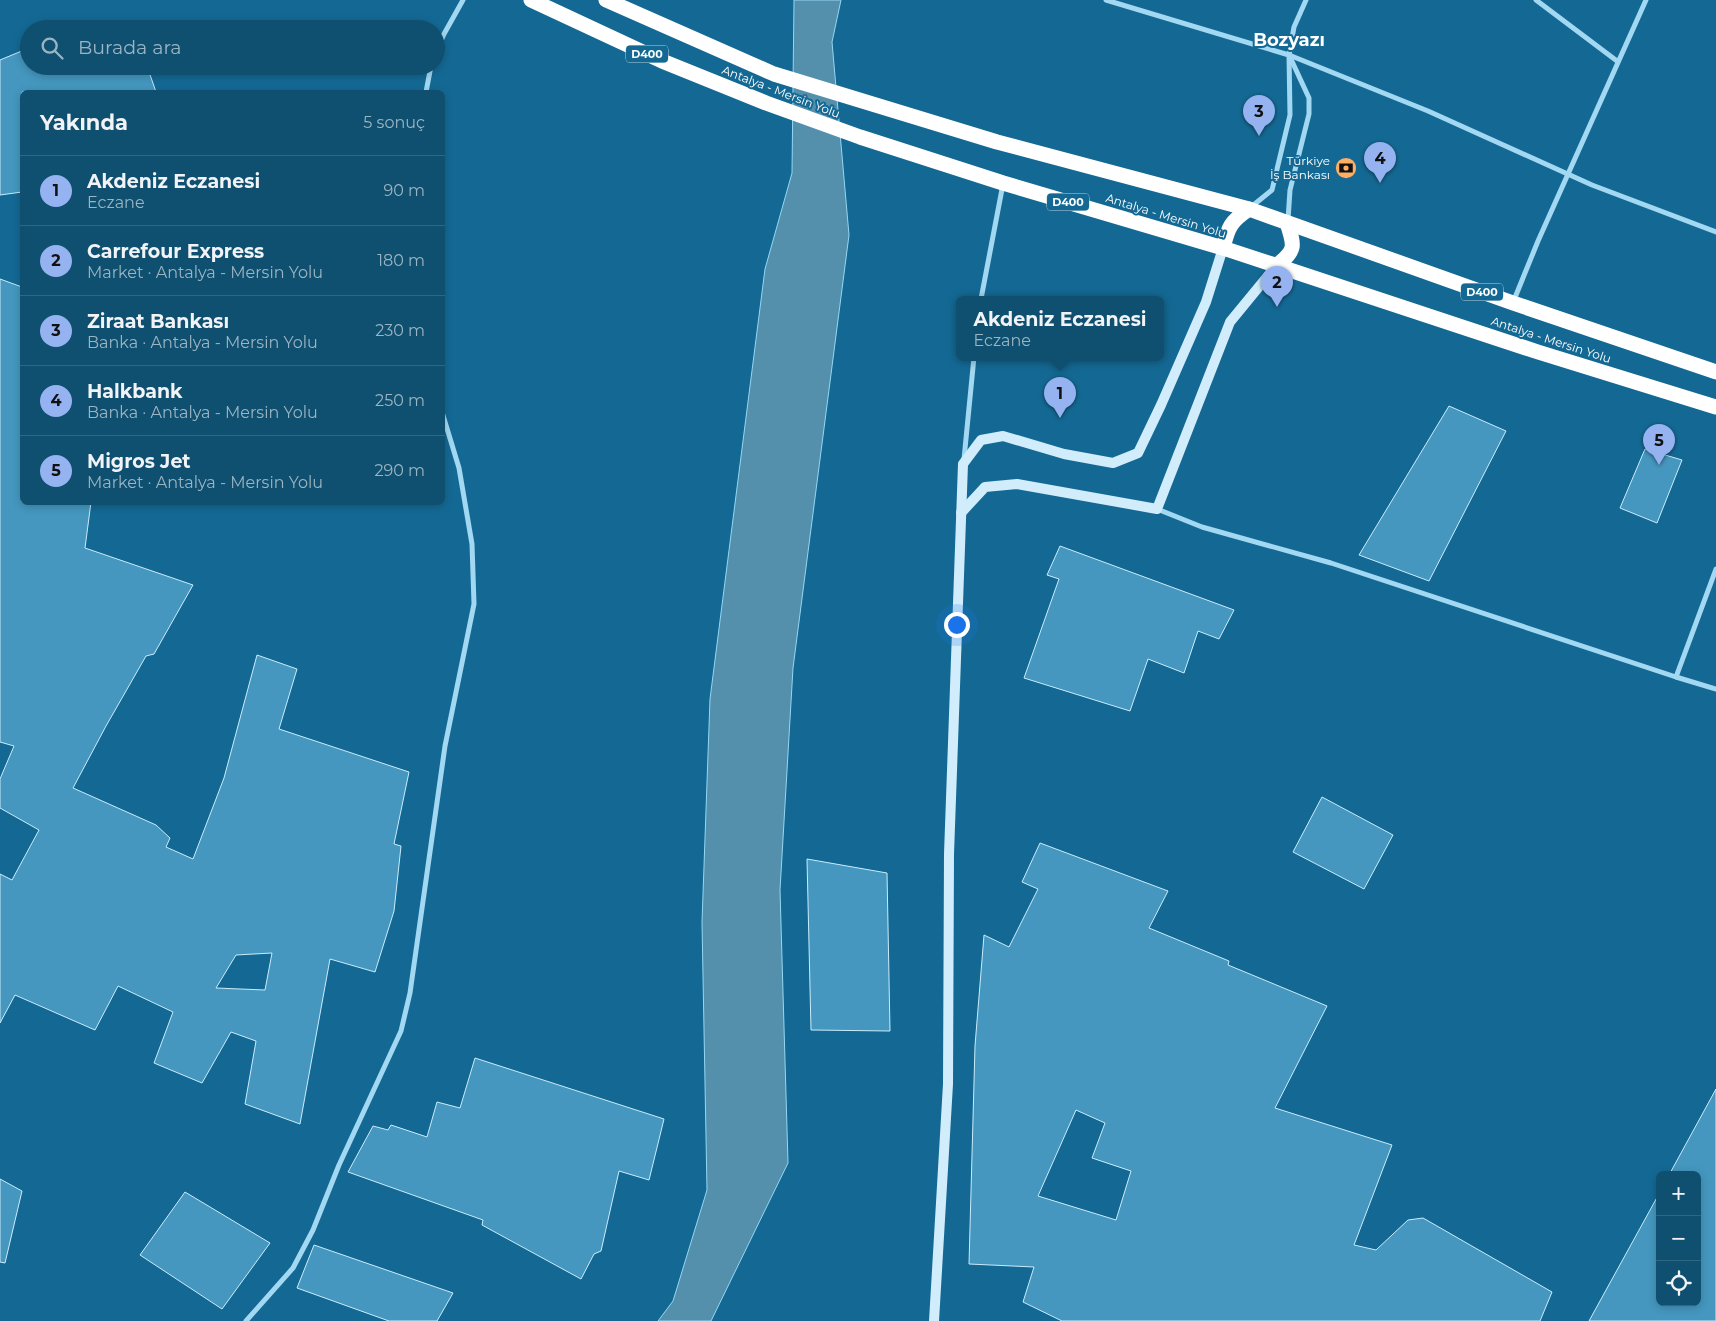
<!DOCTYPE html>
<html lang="tr">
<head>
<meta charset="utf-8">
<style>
	body { margin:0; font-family:Montserrat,sans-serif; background:#1d5977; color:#f1f3f6 }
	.controls { position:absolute; right:15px; bottom:15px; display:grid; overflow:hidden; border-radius:8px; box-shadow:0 2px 8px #0003 }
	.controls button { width:45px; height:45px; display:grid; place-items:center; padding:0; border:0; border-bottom:1px solid #2f6682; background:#0f4f6f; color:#f1f3f6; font:25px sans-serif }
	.you { position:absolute; left:956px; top:624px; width:18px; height:18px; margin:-12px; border:4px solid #fff; border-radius:50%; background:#1a73e8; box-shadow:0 0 0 8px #1a73e833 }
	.badge { display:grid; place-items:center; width:32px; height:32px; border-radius:50%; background:#95b2f1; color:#111; font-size:16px; font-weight:700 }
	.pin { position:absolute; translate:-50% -41px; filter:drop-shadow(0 1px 2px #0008) }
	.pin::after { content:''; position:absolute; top:26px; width:18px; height:15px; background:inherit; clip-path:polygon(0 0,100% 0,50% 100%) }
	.popup { position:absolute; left:956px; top:296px; width:208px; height:65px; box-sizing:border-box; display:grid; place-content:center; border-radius:8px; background:#0f4f6f; filter:drop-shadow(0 1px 4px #0005); font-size:16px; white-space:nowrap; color:#9bb5c3 }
	.popup b { font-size:19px; color:#f1f3f6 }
	.popup::after { content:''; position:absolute; left:50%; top:100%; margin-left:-10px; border:10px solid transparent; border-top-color:#0f4f6f }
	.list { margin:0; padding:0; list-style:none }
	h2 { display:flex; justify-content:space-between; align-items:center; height:65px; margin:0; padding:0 20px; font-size:21px }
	h2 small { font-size:16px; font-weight:400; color:#9bb5c3 }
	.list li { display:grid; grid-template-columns:32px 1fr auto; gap:15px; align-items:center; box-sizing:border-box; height:70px; padding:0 20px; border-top:1px solid #2f6682 }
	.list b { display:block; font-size:19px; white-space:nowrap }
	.list p { margin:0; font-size:16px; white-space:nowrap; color:#9bb5c3 }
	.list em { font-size:16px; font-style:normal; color:#9bb5c3 }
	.icon { flex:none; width:28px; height:28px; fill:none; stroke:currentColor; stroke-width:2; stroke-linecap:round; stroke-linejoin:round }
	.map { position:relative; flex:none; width:1716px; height:1321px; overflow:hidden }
	.search { position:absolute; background:#0f4f6f; box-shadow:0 2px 8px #0003; left:20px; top:20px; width:425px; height:55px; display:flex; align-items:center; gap:12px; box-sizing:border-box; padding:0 18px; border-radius:28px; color:#9bb5c3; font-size:19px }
	.panel { position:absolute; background:#0f4f6f; box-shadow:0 2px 8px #0003; left:20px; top:90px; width:425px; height:415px; border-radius:8px }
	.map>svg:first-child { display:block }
	.water { fill:#548fac; stroke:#94d7f5 }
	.building { fill:#4597bf; stroke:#caecfc; fill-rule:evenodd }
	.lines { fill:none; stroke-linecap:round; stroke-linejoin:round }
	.street { stroke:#a2d8f2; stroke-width:5 }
	.secondary { stroke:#d1edfc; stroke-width:10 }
	.highway { stroke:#fff; stroke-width:15 }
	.labels { text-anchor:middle; stroke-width:4; stroke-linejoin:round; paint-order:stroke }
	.shield { fill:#146994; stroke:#b8d2df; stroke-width:1 }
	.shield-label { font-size:11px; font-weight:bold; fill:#fff }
	.street-label { font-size:12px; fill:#fff; stroke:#146994 }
	.poi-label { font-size:12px; fill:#fff; stroke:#146994; text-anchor:end }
	.district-label { font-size:18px; font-weight:bold; fill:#fff; stroke:#146994 }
</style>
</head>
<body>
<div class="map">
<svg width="1716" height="1321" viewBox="0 0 1716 1321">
	<rect width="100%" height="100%" fill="#146994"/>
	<path class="water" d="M794,0h47l-9,42 17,193 -56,433 -13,222 8,273 -77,158h-53l15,-20 34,-111 -5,-268 8,-223 55,-430 27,-96z"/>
	<g class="building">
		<path d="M29,48v18h118l9,26h-134v100l-22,3v-135z"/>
		<path d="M0,279l22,8v215h69l-6,46 108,37 -39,69 -8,2 -40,70 -33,62 83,37 14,13 -4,9 27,12 31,-81 33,-123 40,14 -18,60 130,43 -15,72 7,2 -7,65 -19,61 -45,-13 -30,165 -55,-20 11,-63 -25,-9 -29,51 -48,-20 19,-51 -55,-26 -23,44 -80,-35 -15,28v-149l12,6 27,-50 -39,-22v-29l14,-33 -14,-4zM272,953l-7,37 -49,-2 20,-33z"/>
		<path d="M1449,406l57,25 -77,150 -70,-26z"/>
		<path d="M1645,449l37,11 -25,63 -37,-15z"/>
		<path d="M1060,546l174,64 -15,29 -21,-8 -14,42 -36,-14 -18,52 -106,-33 35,-99 -12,-4z"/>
		<path d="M1322,797l71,38 -29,54 -71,-37z"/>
		<path d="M1040,843l128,48 -19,37 80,33 -1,4 99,41 -52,102 117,37 -38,100 22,5 32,-30 15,-2 129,74 -12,29h-478l-39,-19 11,-35 -65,-3 6,-218 9,-111 25,12 29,-58 -16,-7zM1076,1110l29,13 -13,35 39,13 -15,49 -78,-24z"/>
		<path d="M807,859l80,14 3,158 -79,-1z"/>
		<path d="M475,1058l189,61 -15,61 -30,-9 -18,80 -7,3 -13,25 -99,-54 1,-5 -135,-48 25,-46 15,4 3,-5 36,12 10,-35 23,6z"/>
		<path d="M1716,1089v232h-127l71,-129v110h37v-127h-28z"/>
		<path d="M0,1179l22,12 -17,72 -5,-1z"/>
		<path d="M185,1192l85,51 -48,66 -82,-54z"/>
		<path d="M314,1245l139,48 -16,28h-48l-92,-33z"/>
	</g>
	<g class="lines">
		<g class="street">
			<path d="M1106,0l183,55 139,56 164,74 124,47"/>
			<path d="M1536,0l81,61"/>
			<path d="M436,52l8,-18 19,-34"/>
			<path d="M426,92l5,-26"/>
			<path d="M1251,207l21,-17 18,-75 -1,-60 5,-28 12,-27"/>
			<path d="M1288,220l2,-30 19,-76v-16l-19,-41"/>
			<path d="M981,299l22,-115"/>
			<path d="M1514,300l24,-59 108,-241"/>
			<path d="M964,459l10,-102"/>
			<path d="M1157,509l45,18 129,36 345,114 40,12"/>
			<path d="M1676,677l40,-108"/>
			<path d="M246,1321l47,-53 20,-38 26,-65 62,-134 9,-38 35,-247 29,-142 -2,-60 -13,-76 -17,-56"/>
		</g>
		<g class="secondary">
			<path d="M961,513l24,-26 32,-3 140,25 73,-187 46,-56"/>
			<path d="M934,1321l14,-237 1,-230 14,-390 18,-24 22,-4 61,18 49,9 25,-10 23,-48 45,-103 17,-54"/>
		</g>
		<g class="highway">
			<path d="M531,0l131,61 104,42 94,34 143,46 220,65 315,104 178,55"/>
			<path d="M606,0l168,74 223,68 252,67 264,94 203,69"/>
			<path d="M1223,248c5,-21 8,-27 26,-39"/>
			<path d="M1276,266c20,-16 19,-19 11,-43"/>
		</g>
	</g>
	<defs>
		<g id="bank-disc" transform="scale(1.125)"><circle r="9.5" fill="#ffaf63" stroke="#146994"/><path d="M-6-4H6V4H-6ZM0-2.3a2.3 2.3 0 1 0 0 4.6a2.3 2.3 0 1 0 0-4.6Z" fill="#111"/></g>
	</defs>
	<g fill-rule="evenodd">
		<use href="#bank-disc" x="1346" y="168"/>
	</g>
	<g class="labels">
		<g class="shield">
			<rect x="626" y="45.5" width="42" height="17" rx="4"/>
			<rect x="1047" y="193.5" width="42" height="17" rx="4"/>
			<rect x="1461" y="283.5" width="42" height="17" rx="4"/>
		</g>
		<g class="shield-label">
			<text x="647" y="58">D400</text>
			<text x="1068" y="206">D400</text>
			<text x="1482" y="296">D400</text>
		</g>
		<g class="street-label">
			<text transform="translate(781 92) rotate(21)" y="4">Antalya - Mersin Yolu</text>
			<text transform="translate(1166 216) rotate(17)" y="4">Antalya - Mersin Yolu</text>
			<text transform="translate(1551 340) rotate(18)" y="4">Antalya - Mersin Yolu</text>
		</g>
		<g class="poi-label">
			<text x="1330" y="165">Türkiye<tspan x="1330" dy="14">İş Bankası</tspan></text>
		</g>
		<g class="district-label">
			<text x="1289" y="46">Bozyazı</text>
		</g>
	</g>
</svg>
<div class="controls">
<button>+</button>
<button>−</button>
<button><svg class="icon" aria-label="locate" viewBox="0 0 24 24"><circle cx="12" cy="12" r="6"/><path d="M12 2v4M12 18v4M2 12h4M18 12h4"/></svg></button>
</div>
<div class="you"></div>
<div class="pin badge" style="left:1060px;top:418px">1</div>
<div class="popup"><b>Akdeniz Eczanesi</b>Eczane</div>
<div class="pin badge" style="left:1277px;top:307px">2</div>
<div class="pin badge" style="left:1259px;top:136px">3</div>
<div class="pin badge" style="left:1380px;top:183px">4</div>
<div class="pin badge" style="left:1659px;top:465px">5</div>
<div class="search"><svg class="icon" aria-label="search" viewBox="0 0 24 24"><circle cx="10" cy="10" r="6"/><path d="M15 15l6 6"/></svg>Burada ara</div>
<section class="panel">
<h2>Yakında<small>5 sonuç</small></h2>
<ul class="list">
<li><span class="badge">1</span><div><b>Akdeniz Eczanesi</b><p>Eczane</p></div><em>90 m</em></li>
<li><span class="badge">2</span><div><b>Carrefour Express</b><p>Market · Antalya - Mersin Yolu</p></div><em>180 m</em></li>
<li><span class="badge">3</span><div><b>Ziraat Bankası</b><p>Banka · Antalya - Mersin Yolu</p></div><em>230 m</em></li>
<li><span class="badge">4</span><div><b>Halkbank</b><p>Banka · Antalya - Mersin Yolu</p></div><em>250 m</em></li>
<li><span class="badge">5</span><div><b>Migros Jet</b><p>Market · Antalya - Mersin Yolu</p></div><em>290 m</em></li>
</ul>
</section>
</div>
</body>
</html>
